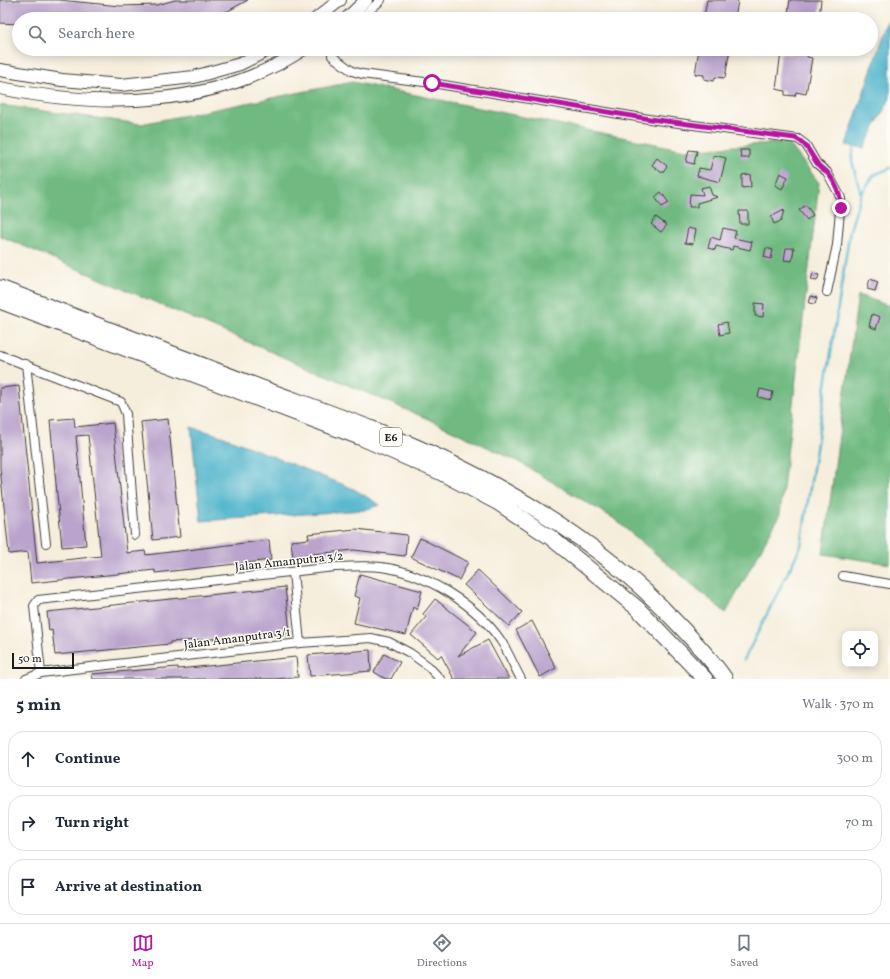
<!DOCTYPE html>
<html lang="en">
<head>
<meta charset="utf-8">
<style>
	body { margin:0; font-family:Vollkorn,serif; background:#f6f6f7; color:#1f2937 }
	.controls { position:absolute; right:12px; bottom:12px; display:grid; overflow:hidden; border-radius:8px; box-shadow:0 2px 10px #0003 }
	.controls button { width:36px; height:36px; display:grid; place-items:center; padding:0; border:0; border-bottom:1px solid #e0e1e3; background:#fff; color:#1f2937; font:20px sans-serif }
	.scale { position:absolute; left:12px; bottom:10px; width:62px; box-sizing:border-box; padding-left:4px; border:2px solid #1c1c1c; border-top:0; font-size:11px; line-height:14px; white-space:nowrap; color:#1c1c1c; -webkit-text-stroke:3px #fdfcf7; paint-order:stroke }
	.stop { position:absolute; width:12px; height:12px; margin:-9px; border:3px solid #b5179e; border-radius:50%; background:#fff }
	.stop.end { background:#b5179e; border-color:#fff; box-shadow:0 1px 4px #0008 }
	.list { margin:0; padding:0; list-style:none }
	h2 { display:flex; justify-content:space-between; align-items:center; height:52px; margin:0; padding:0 16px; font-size:17px }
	h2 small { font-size:13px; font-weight:400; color:#747a83 }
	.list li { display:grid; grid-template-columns:26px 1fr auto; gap:12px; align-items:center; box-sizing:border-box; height:56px; margin:0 8px 8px; padding:0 8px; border:1px solid #e0e1e3; border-radius:16px }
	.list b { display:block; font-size:15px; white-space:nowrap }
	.list em { font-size:13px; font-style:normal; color:#747a83 }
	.icon { flex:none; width:22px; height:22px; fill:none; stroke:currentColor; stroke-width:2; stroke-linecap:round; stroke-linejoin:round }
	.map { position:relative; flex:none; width:890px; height:679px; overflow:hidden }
	.search { position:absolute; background:#fff; box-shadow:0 2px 10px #0003; left:12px; right:12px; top:12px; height:44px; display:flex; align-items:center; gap:10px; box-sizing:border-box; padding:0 14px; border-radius:22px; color:#747a83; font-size:15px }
	.sheet { height:244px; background:#fff }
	nav { display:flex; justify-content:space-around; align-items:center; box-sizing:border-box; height:56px; border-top:1px solid #e0e1e3; background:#fff; font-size:11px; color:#747a83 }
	nav a { display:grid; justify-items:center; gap:2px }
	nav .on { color:#b5179e }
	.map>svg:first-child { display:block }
	.forest { fill:#70ba81; stroke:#466b4e }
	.water { fill:#4db3cb; stroke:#346874 }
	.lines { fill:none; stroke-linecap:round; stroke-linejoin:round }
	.stream { stroke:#4db3cb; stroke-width:2.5 }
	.building { fill:#baa3cc }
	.minor-casing { stroke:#3d3c39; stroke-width:10 }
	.secondary-casing { stroke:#3d3c39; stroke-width:14 }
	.motorway-casing { stroke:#3d3c39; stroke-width:17 }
	.minor { stroke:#fff; stroke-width:8 }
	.secondary { stroke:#fff; stroke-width:12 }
	.motorway { stroke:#fff; stroke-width:15 }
	.route { stroke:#b5179e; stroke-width:5 }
	.labels { text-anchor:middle; stroke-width:3; stroke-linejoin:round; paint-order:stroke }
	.shield { fill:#fdfcf7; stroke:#605f5e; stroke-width:1 }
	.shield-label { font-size:11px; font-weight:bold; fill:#1c1c1c }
	.street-label { font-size:12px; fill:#1c1c1c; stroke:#fdfcf7 }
</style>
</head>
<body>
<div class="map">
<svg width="890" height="679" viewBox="0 0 890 679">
	<rect width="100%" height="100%" fill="#fdfcf7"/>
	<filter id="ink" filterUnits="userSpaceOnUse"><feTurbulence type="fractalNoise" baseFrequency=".025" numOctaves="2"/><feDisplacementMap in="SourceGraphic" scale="8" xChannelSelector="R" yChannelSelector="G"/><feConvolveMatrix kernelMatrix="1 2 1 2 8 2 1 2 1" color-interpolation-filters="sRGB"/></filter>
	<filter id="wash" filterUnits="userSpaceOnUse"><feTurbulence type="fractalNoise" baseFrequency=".012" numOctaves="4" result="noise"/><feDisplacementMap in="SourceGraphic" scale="16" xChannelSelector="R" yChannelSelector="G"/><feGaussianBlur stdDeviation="0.9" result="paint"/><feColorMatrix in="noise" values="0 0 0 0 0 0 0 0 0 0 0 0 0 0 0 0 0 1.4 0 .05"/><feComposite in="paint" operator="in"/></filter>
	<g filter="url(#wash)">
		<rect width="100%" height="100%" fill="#f6eedc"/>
		<g class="forest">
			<path d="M352,82l333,68 103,-8 31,41 -39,331 -54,99 -113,-95 -96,-57 -89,-42 -428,-183v-131l141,19z"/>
			<path d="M858,295l32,11v258l-67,-10z"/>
		</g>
		<g class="water">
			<path d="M890,14v84l-26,50 -18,-3z"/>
			<path d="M191,427l31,9 132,53 26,16 -16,5 -163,11z"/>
		</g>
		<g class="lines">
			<g class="stream">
				<path d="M861,194l13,-19 16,-7"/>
				<path d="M744,660l57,-114 49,-316 11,-36 -9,-33 2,-15"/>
			</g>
		</g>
		<g id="blocks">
			<g class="building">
				<path d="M0,0h59l61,6 37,-1 18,-5h73l-20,11 -29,8h-180v5l-19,-1z"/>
				<path d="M707,0h31l-3,19h-22l-9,-2z"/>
				<path d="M790,0h31l-2,19h-32z"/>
				<path d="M699,49h31l-5,29 -10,-1 -1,4 -10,-2v-4l-9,-1z"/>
				<path d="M792,49h16l-1,8 5,1 -6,36 -10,-2 -1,4 -10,-1v-4l-9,-2 5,-36 10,1z"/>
				<path d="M689,150l8,1 -3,13 -8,-2z"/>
				<path d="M740,150h9v8h-8z"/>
				<path d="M714,155l12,3 -6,24 -23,-6 2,-8 11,2z"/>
				<path d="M657,158l10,8 -5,7 -10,-8z"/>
				<path d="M780,173l8,4 -6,12 -7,-4z"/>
				<path d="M750,174l1,13 -9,1v-13z"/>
				<path d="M709,186l3,9 6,2 -21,6v4h-8l1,-13 13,1 -2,-7z"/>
				<path d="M661,192l8,11 -7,4 -7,-10z"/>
				<path d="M806,205l7,10 -6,5 -8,-10z"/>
				<path d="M784,210l-3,11 -7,3 -3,-7z"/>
				<path d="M739,211h9v13h-8z"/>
				<path d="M656,217l11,8 -6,7 -10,-8z"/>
				<path d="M688,228l8,2 -3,14 -8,-1z"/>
				<path d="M723,228l13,3 -2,7 18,4 -2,8 -17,-4 -1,4 -16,-4 -1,4 -7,-2 3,-11 9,3z"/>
				<path d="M766,248l7,2 -2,9 -7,-2z"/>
				<path d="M786,248h8l-2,13 -8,-1z"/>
				<path d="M813,273l6,2 -2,6 -6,-1z"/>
				<path d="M870,279l8,3 -3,9 -8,-2z"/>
				<path d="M811,296l6,2 -2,6 -6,-1z"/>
				<path d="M755,303l9,1 -1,13 -8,-1z"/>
				<path d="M872,314l8,3 -4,12 -7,-3z"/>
				<path d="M727,322l2,11 -9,2 -2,-11z"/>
				<path d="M19,386l18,177 64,-7 -13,-121 -12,1 10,109 -24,2 -12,-127 24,-2 1,9 38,-4 14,130 18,-2 1,4 123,-15 2,20 -116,13v-3l-124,13 -3,-31 -19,2 -9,-86v-80z"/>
				<path d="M760,389l13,3 -2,8 -13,-3z"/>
				<path d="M168,419l12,118 -27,3 -12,-118z"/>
				<path d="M356,529l51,6 -2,21 -51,-6 -50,5v2l-11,1 -2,-17 18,-2 -1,-5z"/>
				<path d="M420,538l48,24 -9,18 -48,-23z"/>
				<path d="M478,570l44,42 -13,14 -45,-41z"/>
				<path d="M360,574l62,17 -5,19 -4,-3 -7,28 -52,-12 6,-25 -6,-2z"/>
				<path d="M285,587l5,46 -120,9v2l-115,11 -3,-25 -3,1 -2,-19z"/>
				<path d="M435,599l42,33 -19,24 30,-16 21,39h-55l-13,-24 -3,3 -27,-23 15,-18 -3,-3z"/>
				<path d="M532,621l24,47 -16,9 -24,-47z"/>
				<path d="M370,650l1,21 -61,5 -2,-21z"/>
				<path d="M384,654l16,8 -9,17h-5l-12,-7z"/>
				<path d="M296,657l2,20 -23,2h-182l-1,-5 86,-7v2z"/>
			</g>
		</g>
	</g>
	<g filter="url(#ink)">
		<use href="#blocks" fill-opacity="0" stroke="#3d3c39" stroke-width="1"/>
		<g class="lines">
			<g class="minor-casing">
				<g id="minor">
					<path d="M360,19l21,-19"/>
					<path d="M332,49v7l20,15 10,3 70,9 217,36 149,20 8,6 11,19 10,8 14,26 -4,47 -10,47"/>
					<path d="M0,355l121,47 5,12 9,121"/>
					<path d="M26,364l20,179"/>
					<path d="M293,572l7,71"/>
					<path d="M843,576l47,8"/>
					<path d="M41,673l-7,-67 4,-6 297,-33c15,0 31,-2 46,0 43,5 96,38 120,74 8,12 13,26 20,38"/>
					<path d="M26,679l15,-6 49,-6 210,-24 71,-5 18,4 21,11 18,13 12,13"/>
				</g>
			</g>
			<g class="secondary-casing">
				<g id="secondary">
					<path d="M316,19l24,-19"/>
					<path d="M346,19l20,-19"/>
					<path d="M0,70l62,10 59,5 73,-8 46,-13 30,-15"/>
					<path d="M0,88c102,21 214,20 304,-39"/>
				</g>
			</g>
			<g class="motorway-casing">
				<g id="motorway">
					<path d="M0,288c89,34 178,68 267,102 60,22 122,43 180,71 84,40 165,92 229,161 17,18 35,36 49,57"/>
					<path d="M0,301l362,137 78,34 57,30 53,35 87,71 68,71"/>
				</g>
			</g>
			<use href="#minor" class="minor"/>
			<use href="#secondary" class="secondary"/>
			<use href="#motorway" class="motorway"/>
		</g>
	</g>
	<g class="lines" filter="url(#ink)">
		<path class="route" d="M432,83l218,36 145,19c12,5 15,16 22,25 2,4 6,6 9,8 9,10 15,24 15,37"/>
	</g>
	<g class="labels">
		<rect class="shield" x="380" y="428" width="22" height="18" rx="3"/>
		<g class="shield-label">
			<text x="391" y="441">E6</text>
		</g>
		<g class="street-label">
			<text transform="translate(289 561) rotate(-6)" y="4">Jalan Amanputra 3/2</text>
			<text transform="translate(237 638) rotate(-7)" y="4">Jalan Amanputra 3/1</text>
		</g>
	</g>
</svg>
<div class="controls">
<button><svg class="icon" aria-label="locate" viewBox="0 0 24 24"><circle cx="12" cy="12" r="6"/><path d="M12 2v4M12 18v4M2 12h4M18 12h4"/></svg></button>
</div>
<div class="scale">50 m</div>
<div class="stop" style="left:432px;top:83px"></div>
<div class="stop end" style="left:841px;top:208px"></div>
<div class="search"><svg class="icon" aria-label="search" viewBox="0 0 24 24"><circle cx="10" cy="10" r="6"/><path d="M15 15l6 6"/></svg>Search here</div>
</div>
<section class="sheet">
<h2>5 min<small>Walk · 370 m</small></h2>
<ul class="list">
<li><svg class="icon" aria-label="ahead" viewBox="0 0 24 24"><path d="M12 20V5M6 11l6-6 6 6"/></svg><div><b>Continue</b></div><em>300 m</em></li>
<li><svg class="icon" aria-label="right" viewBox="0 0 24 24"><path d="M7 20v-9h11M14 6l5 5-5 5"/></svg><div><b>Turn right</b></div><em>70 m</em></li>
<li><svg class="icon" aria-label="arrive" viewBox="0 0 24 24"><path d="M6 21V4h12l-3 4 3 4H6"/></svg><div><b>Arrive at destination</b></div></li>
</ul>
</section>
<nav>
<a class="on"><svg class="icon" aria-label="map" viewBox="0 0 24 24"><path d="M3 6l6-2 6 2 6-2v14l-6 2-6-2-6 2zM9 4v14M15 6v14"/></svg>Map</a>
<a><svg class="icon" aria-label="directions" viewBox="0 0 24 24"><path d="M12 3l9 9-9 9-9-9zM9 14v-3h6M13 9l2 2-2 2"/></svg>Directions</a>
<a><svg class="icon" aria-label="saved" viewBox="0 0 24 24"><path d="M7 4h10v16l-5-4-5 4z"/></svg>Saved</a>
</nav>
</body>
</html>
